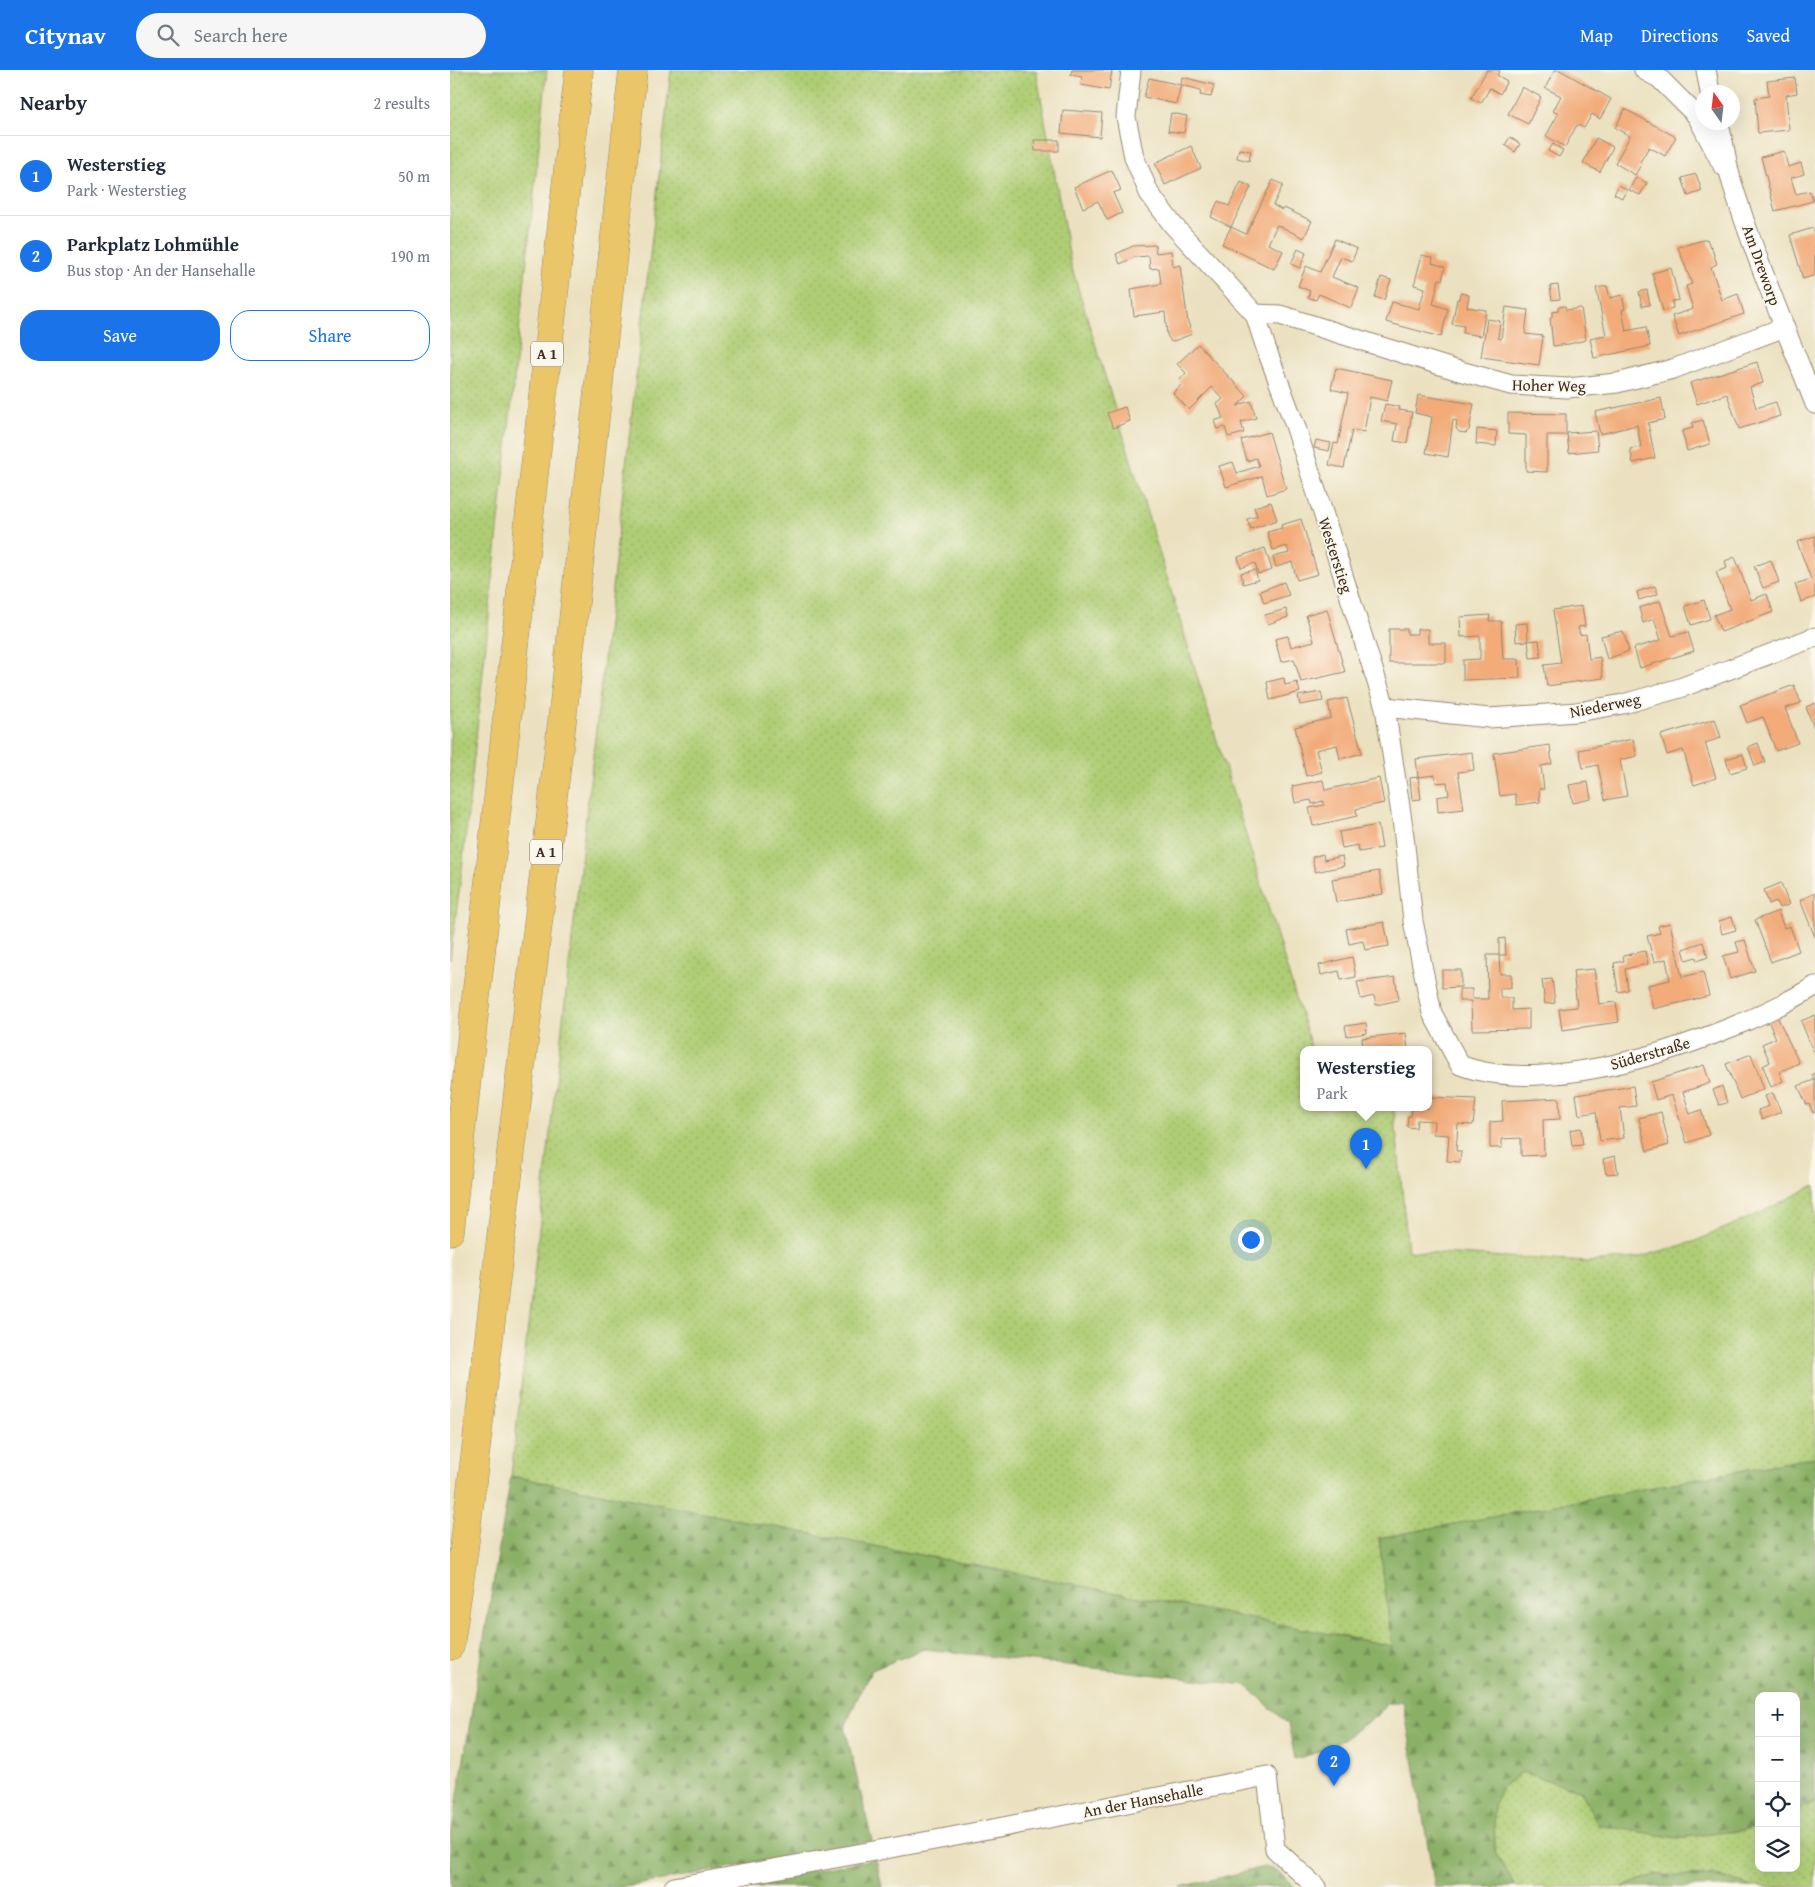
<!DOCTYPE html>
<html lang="en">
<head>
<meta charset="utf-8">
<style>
	body { margin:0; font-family:"Gentium Book Plus",serif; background:#f6f6f7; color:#1f2937 }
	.controls { position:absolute; right:15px; bottom:15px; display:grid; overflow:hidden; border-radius:10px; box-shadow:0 5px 20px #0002 }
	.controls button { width:45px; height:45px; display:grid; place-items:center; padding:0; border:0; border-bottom:1px solid #e0e1e3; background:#fff; color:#1f2937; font:25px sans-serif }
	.compass { position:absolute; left:1245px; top:15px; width:45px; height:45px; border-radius:50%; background:#fff; box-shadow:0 5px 20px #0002; rotate:346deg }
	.you { position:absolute; left:800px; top:1169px; width:18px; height:18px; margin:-12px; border:4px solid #fff; border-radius:50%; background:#1a73e8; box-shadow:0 0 0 8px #1a73e833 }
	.badge { display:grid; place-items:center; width:32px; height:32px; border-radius:50%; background:#1a73e8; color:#fff; font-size:16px; font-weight:700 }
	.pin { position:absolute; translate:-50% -41px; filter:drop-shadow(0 1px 2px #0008) }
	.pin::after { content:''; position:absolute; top:26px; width:18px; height:15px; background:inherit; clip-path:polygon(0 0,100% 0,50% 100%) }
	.popup { position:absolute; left:850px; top:976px; width:132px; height:65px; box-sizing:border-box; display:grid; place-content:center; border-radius:10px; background:#fff; filter:drop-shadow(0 1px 4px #0005); font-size:16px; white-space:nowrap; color:#747a83 }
	.popup b { font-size:19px; color:#1f2937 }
	.popup::after { content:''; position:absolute; left:50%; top:100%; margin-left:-10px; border:10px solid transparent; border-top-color:#fff }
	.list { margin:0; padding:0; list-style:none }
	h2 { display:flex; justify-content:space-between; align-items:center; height:65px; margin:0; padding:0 20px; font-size:21px }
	h2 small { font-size:16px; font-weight:400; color:#747a83 }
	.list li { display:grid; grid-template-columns:32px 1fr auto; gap:15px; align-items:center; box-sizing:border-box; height:80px; padding:0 20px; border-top:1px solid #e0e1e3 }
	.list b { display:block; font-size:19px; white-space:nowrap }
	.list p { margin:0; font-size:16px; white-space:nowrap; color:#747a83 }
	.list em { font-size:16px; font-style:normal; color:#747a83 }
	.actions { display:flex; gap:10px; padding:15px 20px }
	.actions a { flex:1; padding:11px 0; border:1px solid #1a73e8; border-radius:20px; text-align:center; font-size:18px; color:#1a73e8 }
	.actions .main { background:#1a73e8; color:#fff }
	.icon { flex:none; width:28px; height:28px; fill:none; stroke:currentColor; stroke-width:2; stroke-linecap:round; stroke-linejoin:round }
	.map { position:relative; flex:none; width:1365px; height:1817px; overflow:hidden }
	header { display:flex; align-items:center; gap:30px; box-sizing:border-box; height:70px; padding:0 25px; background:#1a73e8; color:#fff }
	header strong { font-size:24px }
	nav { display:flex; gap:28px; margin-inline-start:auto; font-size:18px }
	.search { width:350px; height:45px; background:#f6f6f7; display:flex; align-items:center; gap:12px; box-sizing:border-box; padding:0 18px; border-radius:28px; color:#747a83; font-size:19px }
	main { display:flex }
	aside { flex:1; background:#fff }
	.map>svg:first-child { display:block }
	.green { fill:url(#green-dots); stroke:#747c49 }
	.forest { fill:url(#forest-firs); stroke:#626d42 }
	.building { fill:#f2ab79 }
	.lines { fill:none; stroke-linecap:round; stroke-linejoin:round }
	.minor-casing { stroke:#93866f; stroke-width:21 }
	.highway-casing { stroke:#93866f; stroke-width:29 }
	.minor { stroke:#fff; stroke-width:19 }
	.highway { stroke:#eac669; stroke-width:28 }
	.labels { text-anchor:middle; stroke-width:4; stroke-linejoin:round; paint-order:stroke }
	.shield { fill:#fbf7ec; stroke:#75685c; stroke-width:1 }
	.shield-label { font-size:15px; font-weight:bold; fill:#3b2a1e }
	.street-label { font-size:16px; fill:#3b2a1e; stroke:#fbf7ec }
</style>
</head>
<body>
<header>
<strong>Citynav</strong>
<div class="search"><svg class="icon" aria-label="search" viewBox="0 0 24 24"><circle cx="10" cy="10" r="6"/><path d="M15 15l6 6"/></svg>Search here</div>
<nav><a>Map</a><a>Directions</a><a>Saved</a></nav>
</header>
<main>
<aside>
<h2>Nearby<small>2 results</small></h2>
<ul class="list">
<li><span class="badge">1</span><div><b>Westerstieg</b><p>Park · Westerstieg</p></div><em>50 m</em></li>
<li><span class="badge">2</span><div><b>Parkplatz Lohmühle</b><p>Bus stop · An der Hansehalle</p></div><em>190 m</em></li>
</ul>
<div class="actions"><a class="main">Save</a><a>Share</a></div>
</aside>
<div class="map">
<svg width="1365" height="1817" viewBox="0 0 1365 1817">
	<defs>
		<pattern id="green-dots" width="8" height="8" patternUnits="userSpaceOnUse" patternTransform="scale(1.25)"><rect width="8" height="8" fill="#aecd74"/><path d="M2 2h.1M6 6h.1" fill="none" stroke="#97b064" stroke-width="1.8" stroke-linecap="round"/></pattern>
		<pattern id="forest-firs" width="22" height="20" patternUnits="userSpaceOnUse" patternTransform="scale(1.25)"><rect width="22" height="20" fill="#8ab066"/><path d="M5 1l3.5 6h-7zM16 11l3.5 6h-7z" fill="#728f53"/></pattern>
	</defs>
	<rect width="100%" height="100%" fill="#fbf7ec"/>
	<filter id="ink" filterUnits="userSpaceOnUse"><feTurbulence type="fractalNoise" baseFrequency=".02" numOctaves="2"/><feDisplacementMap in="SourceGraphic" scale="10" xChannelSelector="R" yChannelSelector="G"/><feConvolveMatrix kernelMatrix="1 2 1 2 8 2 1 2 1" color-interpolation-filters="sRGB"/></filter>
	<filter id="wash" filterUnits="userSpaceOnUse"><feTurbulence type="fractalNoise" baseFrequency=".0096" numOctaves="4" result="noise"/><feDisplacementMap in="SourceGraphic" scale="20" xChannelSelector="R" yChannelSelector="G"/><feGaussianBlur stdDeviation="1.12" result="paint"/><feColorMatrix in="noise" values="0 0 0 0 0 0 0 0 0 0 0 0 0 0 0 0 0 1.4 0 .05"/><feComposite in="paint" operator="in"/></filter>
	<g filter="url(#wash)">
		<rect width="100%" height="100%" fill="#ebe1c0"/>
		<g class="green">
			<path d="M0,0h97l-85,799 -12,90z"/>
			<path d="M221,0h365l35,195 241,785h-8v58h90l14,143 180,11 48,-4 57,-16 67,-29 55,-28v272l-436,81 13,108 -881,-170z"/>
			<path d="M1072,1702l59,19 69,41 27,6 67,-8 15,-5v43h37v-56l19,-11v86h-64l-31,-11 -66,-1 -31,12h-107l-21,-35 -1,-47 7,-17z"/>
		</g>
		<g class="forest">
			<path d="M1365,1387v344l-19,11v-116h-37v129l-15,5 -67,8 -79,-13 -17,-34 -59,-19 -21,16 -7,17 1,47 21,35h-81l-32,-186 -17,3 -7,10 -50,35 -34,10 -7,-35 -42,-39 -322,-36 -52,21 -11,20 -16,37 27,114 -247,46h-175v-45l61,-366 881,170 -13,-108z"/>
			<path d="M426,1789l6,28h-166z"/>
			<path d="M814,1797l13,3 18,17h-114z"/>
			<path d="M1204,1805l66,1 31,11h-128z"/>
		</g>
		<g id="blocks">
			<g class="building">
				<path d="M622,0h40l-3,20 -28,-5 1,-8 -11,-2z"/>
				<path d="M1037,0h13l-3,5 10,6 -7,13 -10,-6 -9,15 -10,-5z"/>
				<path d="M1105,0h5l51,29 -11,20 -8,-5 -8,14 -7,-3 -12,22 -19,-11 12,-22 -5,-3 8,-15 -16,-8z"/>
				<path d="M732,7l32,8 -3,12 -11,-2 1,-5 -20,-5 -5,19 -32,-7 5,-19 32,7z"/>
				<path d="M1345,8l2,15 -11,2 3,35 -31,3 -3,-35 14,-2 -2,-15z"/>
				<path d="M1072,17l19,10 -13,27 -20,-10z"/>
				<path d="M1175,39l51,28 -11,19 -16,-9 -9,15 2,1 -7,12 -20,-12 15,-27 -15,-8z"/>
				<path d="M613,40l39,3 -2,24 -39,-4z"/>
				<path d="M721,43l16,3 -3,17 -16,-2z"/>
				<path d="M1060,67l10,7 -5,8 -10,-7z"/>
				<path d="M1146,68l17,9 -13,25 -17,-9z"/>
				<path d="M584,70h25v11h-24z"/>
				<path d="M1103,74l10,6 -4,7 -11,-6z"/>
				<path d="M741,76l10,22 -36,17 -10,-22z"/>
				<path d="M789,79l12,2 -2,10 -12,-3z"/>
				<path d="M1334,81l4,16 13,-4 3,11 -13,4 5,16 14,-3 3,10 -38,10 -14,-54z"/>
				<path d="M662,100l9,20 -8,3 9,20 -15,7 -9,-19 -15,7 -9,-21z"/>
				<path d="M1246,104l6,17 -14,5 -6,-18z"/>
				<path d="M1186,107l11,6 -7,12 -11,-5z"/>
				<path d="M823,110l10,5 -10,20 9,5 2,-2 28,13 -8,17 -27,-13 -9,19 15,7 -9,18 -52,-25 9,-17 15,7z"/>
				<path d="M791,112l10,5 -20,40 -20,-10 7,-16 11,5z"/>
				<path d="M1169,115l8,5 -5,8 -8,-4z"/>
				<path d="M1363,158l2,7v40l-12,4 -13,-44z"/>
				<path d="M885,169l22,10 -5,12 -11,-4 -9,20 27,11 -8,20 -32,-14 -3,6 -8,-3 2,-6 -12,-5 8,-20 14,6z"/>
				<path d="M1257,169l3,8 1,-1 6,18 -6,3 11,33 16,-6 6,20 -65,22 -7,-20 21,-7 -7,-23 6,-2 -14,-37z"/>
				<path d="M705,175l1,8 15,-2 2,16 7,-2 8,57 4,12 -21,8 -4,-7 -2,-23 -31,4 -3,-27 30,-5 -2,-16 -9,1 -1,-13 -14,1 -15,7 -4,-10 17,-8z"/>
				<path d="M848,179l8,4 -6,15 -9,-4z"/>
				<path d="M972,185l11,3 -1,5 13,4 -3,13 -3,-1 -6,25 15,5 -7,28 -55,-15 6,-20 27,7 6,-21 -11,-3z"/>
				<path d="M1221,198l8,32 -7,1 1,7 -10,3 -11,-38z"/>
				<path d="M931,207l10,3 -7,20 -9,-3z"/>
				<path d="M1108,215l2,14 -8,1 -2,-14z"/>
				<path d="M1157,216l3,12 12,-3 3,14 -3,1 4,21 20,-4 4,19 -56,12 -4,-20 16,-3 -10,-47z"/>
				<path d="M1197,220l3,15 -8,1 -3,-14z"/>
				<path d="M1010,223l9,2 -2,12 19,3 -5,26 -18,-3 1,-7 -12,-2 5,-25h2z"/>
				<path d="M1115,236l1,4 15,-2 5,32 -17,4 -16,2 -3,-28h2v-6l6,-1v-4z"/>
				<path d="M1056,237l22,3 -3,24 18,2 -4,29 -58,-8 6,-38 13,2 -2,17 3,1z"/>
				<path d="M748,274l49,52 -10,10 14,-5 5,17 -15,4 3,11 -16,4 -3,-10 -8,2 -3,-8 9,-3 -6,-14 6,-5 -11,-12 -23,23 -16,-17 9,-9 -3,-3 7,-8 -9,-9z"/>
				<path d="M1307,292l6,21 -13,4 6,21 20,-6 4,14 -41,13 -12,-35 -30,10 -7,-21z"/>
				<path d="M886,298l56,12 -5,21 -17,-4 -6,35 -12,-2 -8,38 -15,-3 5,-22 4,1 10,-51 -17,-4z"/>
				<path d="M968,325l56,9 -5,26 -3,3 -7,-1 -3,-4 1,-7 -4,-1 -5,37 -22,-4 6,-36 -17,-4z"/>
				<path d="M1211,328l4,21 -17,4 7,35 -22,5 -3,-14 11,-2 -4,-22 -37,9 -5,-22z"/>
				<path d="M935,334l15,3 -1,3 13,2 -5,31 -13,-2 3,-17 -16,-3z"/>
				<path d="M675,337l5,14 -17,7 -6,-15z"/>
				<path d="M1058,343l58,1v21h-19v37l-21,-1v-36l-18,-1z"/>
				<path d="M1253,350l7,24 -23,7 -5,-20 11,-3 -1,-5z"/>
				<path d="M1027,359l20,2 -1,15 -20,-2z"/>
				<path d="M1146,361l2,19 -29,3 -2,-20z"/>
				<path d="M819,362l17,57 -19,6 -5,-19 -36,11 -7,-21 14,-4 4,11 22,-7 -3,-8 -9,3 -6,-21z"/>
				<path d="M866,370l15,3 -2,8 -15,-3z"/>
				<path d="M821,432l6,18 -26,9 -4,-10 10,-3 -3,-9z"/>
				<path d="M851,449l17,55 -21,6 -5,-18 -16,5 -3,-10 16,-4 -2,-7 -14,4 -6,-18 15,-4 -1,-3z"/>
				<path d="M1365,466v61l-14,5 -6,-18 16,-5 -14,-37z"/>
				<path d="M815,478l7,22 -14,4 -3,-11 -14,5 -3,-11z"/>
				<path d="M1285,487l16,43 16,-6 6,18 -52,20 -7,-17 16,-6 -14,-37 11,-4 -2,-7z"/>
				<path d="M1321,490l8,22 -16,6 -9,-22z"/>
				<path d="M805,500l3,10 -15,4 -2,-11z"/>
				<path d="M834,512l5,13 -25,8 -4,-12z"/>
				<path d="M1205,516l3,8 -19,6 -2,-8z"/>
				<path d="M1254,530l6,19 -19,6 -6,-19z"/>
				<path d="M1210,531l12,35 16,-4 6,19 -54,17 -6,-20 27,-8 -7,-21 -11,4 -4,-15z"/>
				<path d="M1132,536l3,20 -7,1 2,8 6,-1 3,25 11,-2 3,21 -56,8 -3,-21 17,-2 -8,-53z"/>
				<path d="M836,539l2,8 -20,7 -3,-9z"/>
				<path d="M877,539l18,63 -44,10 -7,-23 -13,3 -6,-23 13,-3 3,11 23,-6 -8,-26z"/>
				<path d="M1040,545l-1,6h12l2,38h16l1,19 -57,2v-20l17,-1v-23l-19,1 -1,-20z"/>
				<path d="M1077,553l1,18 11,-1 2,17 -11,1 -2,-17 -12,1 -1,-18z"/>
				<path d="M939,559h18v5h10v-5h11v14h18v20h-57z"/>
				<path d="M1173,561l6,20 -22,8 -6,-23z"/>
				<path d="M834,608l1,7 12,-3 3,10 -30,8 -3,-18z"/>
				<path d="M1344,615l7,18 -16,5 13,35 -22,8 -13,-34 -16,6 -7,-18z"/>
				<path d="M871,622l2,9 -23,4 -2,-9z"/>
				<path d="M897,628l15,55 -22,6 -3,-14 -21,5 6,22 -16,4 -11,-49 36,-9 -3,-16z"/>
				<path d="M1365,633v28l-9,-24z"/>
				<path d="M1265,649l6,19 -16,5 11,35 -22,7 -11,-35 -16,5 -6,-20z"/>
				<path d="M1183,669l4,17 -17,4 7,36 -22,4 -7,-35 -15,3 -4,-18z"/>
				<path d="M1308,673l7,19 -10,4 -7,-19z"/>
				<path d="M1100,675l2,19 -11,2 3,23h-5l1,13 -23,3 -2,-11 -15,2 -6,-43z"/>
				<path d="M1022,682l2,18 -16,2 6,37 -26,3 -1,-15 12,-2 -2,-13 -11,1 -1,-8 -17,2 3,22 -9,1 -2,-22 8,-1 -2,-18z"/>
				<path d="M1293,684l4,14 -17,5 -4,-14z"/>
				<path d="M929,708l5,25 -28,6 1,7 -44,10 -4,-18 15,-3 -1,-4 -11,3 -1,-4 -16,3 -3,-17 31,-6 2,10z"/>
				<path d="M1138,712l3,17 -18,4 -4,-18z"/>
				<path d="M928,755l4,23 -23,4 -1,-7 -16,3 -3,-16z"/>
				<path d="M873,784l1,6 18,-4 2,10 -29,6 -3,-15z"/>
				<path d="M929,801l4,23 -47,8 -4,-23z"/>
				<path d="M1331,813l8,22 -10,3 -3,-7 -7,3 -5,-14z"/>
				<path d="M1365,823v44l-15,-37z"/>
				<path d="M1328,841l6,17 6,-2 9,25 -28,11 -16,-42z"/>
				<path d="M1282,847l4,13 -14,4 -3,-13z"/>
				<path d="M934,852l5,24 -24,4 -2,-9 -14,3 -3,-15z"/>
				<path d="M1220,853l12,54 21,-5 6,24 -56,13 -5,-24 22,-5 -4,-21 -12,3 -7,-26 13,-3 -2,-7z"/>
				<path d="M1055,868l1,17h-7v-16z"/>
				<path d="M1295,870l10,31 -25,8 -7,-23 16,-4 -3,-10z"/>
				<path d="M1253,872l5,15 -11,4 -1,-4 -10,3 -3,-11z"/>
				<path d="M1195,881l3,13 -23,5 3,21 -10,2 -4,-29 10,-2 -1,-5z"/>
				<path d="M1037,885h12l1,19h11v14h-11v10h12v12l17,-1v20l-57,1 -1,-29h-12v-12h13v10h16z"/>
				<path d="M902,887l4,20 -15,3 -2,-9 -18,4 -2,-10z"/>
				<path d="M1144,899l5,35 17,-2 3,20 -57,8 -3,-21 18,-2 -4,-36z"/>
				<path d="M992,900h19v17l-19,1z"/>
				<path d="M945,907l4,23 -23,5 -2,-9 -13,3 -4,-17z"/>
				<path d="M1102,909l3,24 -10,1 -3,-24z"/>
				<path d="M1365,945v35l-2,1 -12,-30z"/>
				<path d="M1327,946l22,47 -20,9 4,9 -12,6 -8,-21 7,-4 -8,-18 14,-6 -8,-17z"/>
				<path d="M916,953l1,10 -20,3 -2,-10z"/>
				<path d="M956,963l2,17h-45l-1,-12z"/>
				<path d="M1301,984l13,35 -24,10 -14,-35z"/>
				<path d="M1254,995l6,18 -27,9 7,22 11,-4 8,25 -22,8 -15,-48 -16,5 -5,-18z"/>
				<path d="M1365,1003v39l-2,1 -4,-9 -2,1 -9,-19 16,-6 -2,-5z"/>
				<path d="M1183,1016l3,20 -16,2 4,30 -24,3 -4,-29 -17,3 -3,-20z"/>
				<path d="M1272,1016l5,17 -8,2 -6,-15z"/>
				<path d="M1323,1023l8,19 -19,8 -4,-10 11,-4 -4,-10z"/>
				<path d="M978,1027l48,2 -3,26 -15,-1 -2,27h5l-1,11 -13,-1 2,-26 -16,-1 1,-13 -17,-1 -1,8 -9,-1 1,-11h3l1,-8h16z"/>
				<path d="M1109,1028l1,21 -17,1 1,35 -23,1v-18l-19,1v9h-12v-26l13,-1 -1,-20z"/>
				<path d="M1211,1042l8,33 -22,6 -8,-33z"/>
				<path d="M1131,1058l2,17 -11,1 -2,-16z"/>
				<path d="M1165,1086l3,17 -12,1 -3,-15z"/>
			</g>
		</g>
	</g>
	<g filter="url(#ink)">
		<use href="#blocks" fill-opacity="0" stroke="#93866f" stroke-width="1"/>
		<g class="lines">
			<g class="minor-casing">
				<g id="minor">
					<path d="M681,0l-5,47 8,40 15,36 24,32 82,89 11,34 30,80 89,279 18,120 10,94 19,92 28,52c93,36 273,-29 355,-79"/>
					<path d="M1194,0l15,8 38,38 26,50"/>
					<path d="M1256,0l4,22"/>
					<path d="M1268,52c7,21 8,43 15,64 23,74 54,146 82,218"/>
					<path d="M805,244l25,1 176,55 55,15 57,3 49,-5 56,-14 112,-42"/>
					<path d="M935,637l104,11 88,-6 46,-8 57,-16 135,-51"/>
					<path d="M224,1817l272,-49 321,-62 8,73 41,38"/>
				</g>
			</g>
			<g class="highway-casing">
				<g id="highway">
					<path d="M0,1161l129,-1161"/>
					<path d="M0,1576l14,-97 98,-828 71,-651"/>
				</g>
			</g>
			<use href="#minor" class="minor"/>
			<use href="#highway" class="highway"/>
		</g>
	</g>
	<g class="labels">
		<g class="shield">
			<rect x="81" y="271.5" width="32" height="25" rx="4"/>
			<rect x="80" y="769.5" width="32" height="25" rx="4"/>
		</g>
		<g class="shield-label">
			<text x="97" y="289">A 1</text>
			<text x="96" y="787">A 1</text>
		</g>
		<g class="street-label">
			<text transform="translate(1312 195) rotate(70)" y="6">Am Dreworp</text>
			<text transform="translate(1099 315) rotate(1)" y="6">Hoher Weg</text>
			<text transform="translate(886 485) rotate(72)" y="6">Westerstieg</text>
			<text transform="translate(1155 635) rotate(-11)" y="6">Niederweg</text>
			<text transform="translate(1200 983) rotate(-16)" y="6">Süderstraße</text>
			<text transform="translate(693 1730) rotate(-11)" y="6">An der Hansehalle</text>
		</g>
	</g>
</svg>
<div class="controls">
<button>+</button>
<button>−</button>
<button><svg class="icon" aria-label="locate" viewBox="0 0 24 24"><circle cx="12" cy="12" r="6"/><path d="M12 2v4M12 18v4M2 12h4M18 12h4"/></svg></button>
<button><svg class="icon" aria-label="layers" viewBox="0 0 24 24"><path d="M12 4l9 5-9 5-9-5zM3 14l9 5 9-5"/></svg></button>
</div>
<svg class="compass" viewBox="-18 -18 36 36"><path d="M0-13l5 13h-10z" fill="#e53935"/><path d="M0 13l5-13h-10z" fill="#747a83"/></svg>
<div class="you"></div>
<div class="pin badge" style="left:916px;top:1099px">1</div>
<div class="popup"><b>Westerstieg</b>Park</div>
<div class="pin badge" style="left:884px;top:1716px">2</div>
</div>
</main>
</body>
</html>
